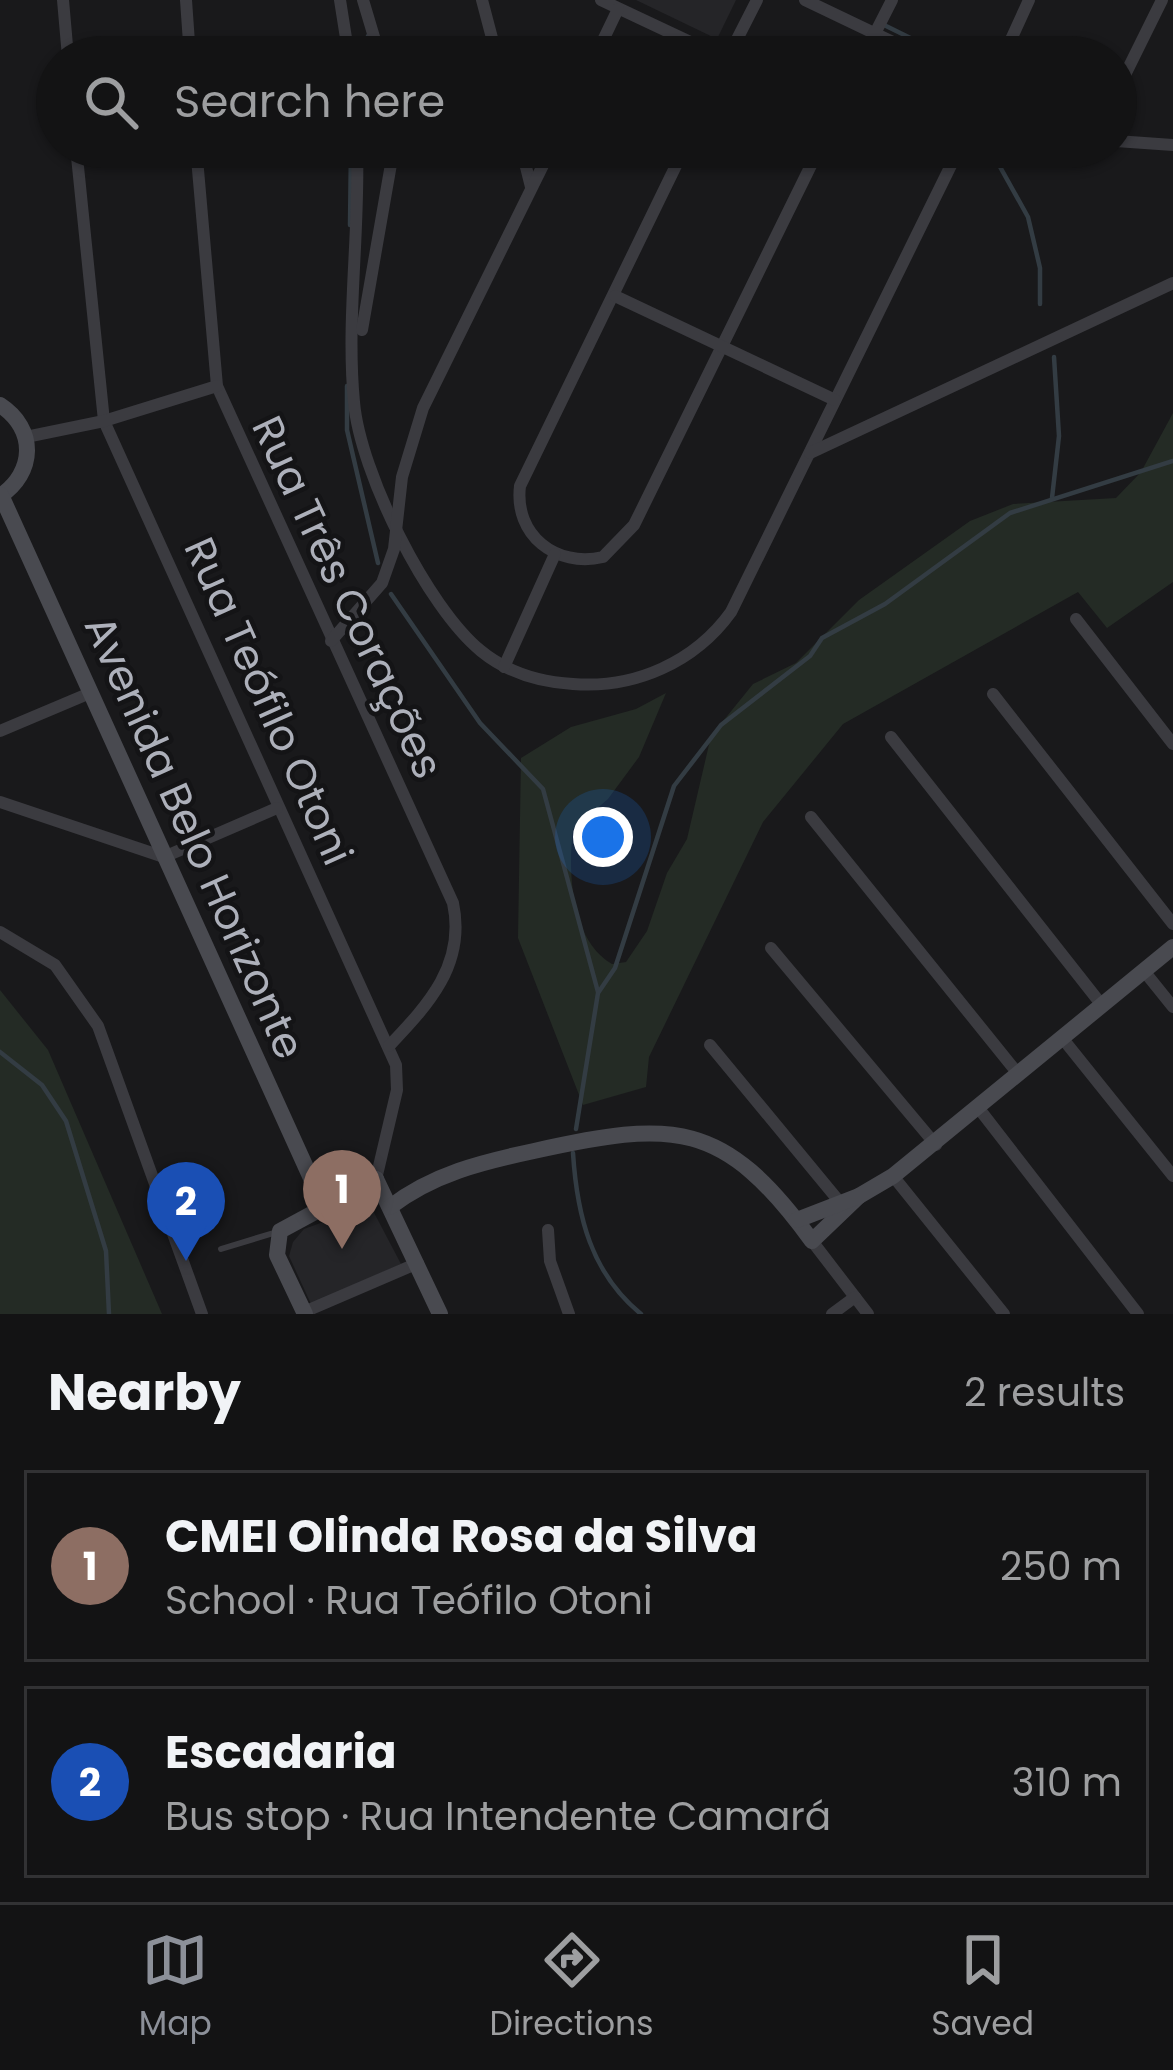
<!DOCTYPE html>
<html lang="en">
<head>
<meta charset="utf-8">
<style>
	body { margin:0; font-family:Poppins,sans-serif; background:#1c1c1d; color:#f1f3f6 }
	.you { position:absolute; left:603px; top:837px; width:42px; height:42px; margin:-30px; border:9px solid #fff; border-radius:50%; background:#1a73e8; box-shadow:0 0 0 18px #1a73e833 }
	.badge { display:grid; place-items:center; width:78px; height:78px; border-radius:50%; background:#8c9099; color:#fff; font-size:39px; font-weight:700 }
	.pin { position:absolute; translate:-50% -99px; filter:drop-shadow(0 3px 6px #0008) }
	.pin::after { content:''; position:absolute; top:63px; width:42px; height:36px; background:inherit; clip-path:polygon(0 0,100% 0,50% 100%) }
	.list { margin:0; padding:0; list-style:none }
	h2 { display:flex; justify-content:space-between; align-items:center; height:156px; margin:0; padding:0 48px; font-size:51px }
	h2 small { font-size:39px; font-weight:400; color:#9d9ea0 }
	.list li { display:grid; grid-template-columns:78px 1fr auto; gap:36px; align-items:center; box-sizing:border-box; height:192px; margin:0 24px 24px; padding:0 24px; border:3px solid #323234; border-radius:0px }
	.list b { display:block; font-size:45px; white-space:nowrap }
	.list p { margin:0; font-size:39px; white-space:nowrap; color:#9d9ea0 }
	.list em { font-size:39px; font-style:normal; color:#9d9ea0 }
	.icon { flex:none; width:66px; height:66px; fill:none; stroke:currentColor; stroke-width:2; stroke-linecap:round; stroke-linejoin:round }
	.map { position:relative; flex:none; width:1173px; height:1314px; overflow:hidden }
	.search { position:absolute; background:#131314; box-shadow:0 3px 9px #0004; left:36px; right:36px; top:36px; height:132px; display:flex; align-items:center; gap:30px; box-sizing:border-box; padding:0 42px; border-radius:66px; color:#9d9ea0; font-size:45px }
	.sheet { height:588px; background:#131314 }
	nav { display:flex; justify-content:space-around; align-items:center; box-sizing:border-box; height:168px; border-top:3px solid #323234; background:#131314; font-size:33px; color:#9d9ea0 }
	nav a { display:grid; justify-items:center; gap:6px }
	nav .on { color:#8c9099 }
	.map>svg:first-child { display:block }
	.built { fill:#252528 }
	.green { fill:#242b25 }
	.lines { fill:none; stroke-linecap:round; stroke-linejoin:round }
	.stream { stroke:#333c43; stroke-width:4.5 }
	.lane { stroke:#3b3b40; stroke-width:6 }
	.street { stroke:#3b3b40; stroke-width:12 }
	.secondary { stroke:#494a50; stroke-width:16 }
	.labels { text-anchor:middle; stroke-width:9; stroke-linejoin:round; paint-order:stroke }
	.street-label { font-size:42px; fill:#adb0ba; stroke:#141416 }
</style>
</head>
<body>
<div class="map">
<svg width="1173" height="1314" viewBox="0 0 1173 1314">
	<rect width="100%" height="100%" fill="#19191b"/>
	<g class="built">
		<path d="M636,0h100l-19,39z"/>
		<path d="M370,1205l31,59 -90,40 -22,-48 4,-14 11,-13z"/>
	</g>
	<g class="green">
		<path d="M1173,413v169l-66,46 -29,-36 -235,132 -80,98 -114,235 -3,30 -63,18 -65,-167 3,-180 50,-31 65,-18 30,-16 -27,64 -31,42 -35,30c-5,42 -3,111 39,135l14,-2 21,-31 20,-58 20,-34 24,-103 42,-52 43,-21 63,-63 111,-79 43,-17 103,-6 25,-26z"/>
		<path d="M0,990l48,60 114,264h-162z"/>
	</g>
	<g class="lines">
		<g class="stream">
			<path d="M884,25l65,32"/>
			<path d="M364,57l4,-21"/>
			<path d="M989,147l39,70 12,51v36"/>
			<path d="M350,225l1,-78"/>
			<path d="M347,386v44l31,133"/>
			<path d="M1052,498l7,-62 -5,-79"/>
			<path d="M391,594l89,129 63,66 55,203"/>
			<path d="M0,1052l42,33 24,36 40,130 3,63"/>
			<path d="M576,1129l22,-136 17,-25 59,-182 47,-61 89,-69 12,-18 63,-34 125,-91 163,-52"/>
			<path d="M573,1153c4,63 18,120 68,161"/>
		</g>
		<path class="lane" d="M221,1249l56,-17"/>
		<g class="street">
			<path d="M63,0l5,57"/>
			<path d="M186,0l4,57"/>
			<path d="M340,0l9,57"/>
			<path d="M363,0l17,57"/>
			<path d="M482,0l15,57"/>
			<path d="M601,0l121,57"/>
			<path d="M805,0l119,57"/>
			<path d="M595,57l23,-48"/>
			<path d="M728,57l29,-57"/>
			<path d="M863,57l29,-57"/>
			<path d="M1003,57l26,-57"/>
			<path d="M1116,93l46,-93"/>
			<path d="M1116,141l57,4"/>
			<path d="M76,147l28,274 292,644 1,25 -21,89"/>
			<path d="M196,147l21,239 236,517c13,61 -24,101 -64,143"/>
			<path d="M357,147c3,84 -11,172 -3,255 6,70 73,205 127,249 27,22 58,31 92,33 62,5 122,-22 158,-72l229,-465"/>
			<path d="M521,147l10,40"/>
			<path d="M685,147l-165,339c-6,49 36,82 83,71l31,-32 186,-378"/>
			<path d="M615,296l220,104"/>
			<path d="M362,330l32,-183"/>
			<path d="M26,437l78,-16 113,-35"/>
			<path d="M810,453l363,-170"/>
			<path d="M1076,619l97,125"/>
			<path d="M331,641l51,-58 12,-34 8,-72 21,-69 129,-261"/>
			<path d="M504,667l51,-113"/>
			<path d="M993,694l180,230"/>
			<path d="M0,731l90,-38"/>
			<path d="M891,737l210,267"/>
			<path d="M0,802l164,55 113,-49"/>
			<path d="M811,817l208,258"/>
			<path d="M0,932l55,33 43,61 104,288"/>
			<path d="M771,948l165,197"/>
			<path d="M1144,971l29,36"/>
			<path d="M1063,1039l110,137"/>
			<path d="M710,1045l133,161"/>
			<path d="M980,1110l158,204"/>
			<path d="M893,1176l111,138"/>
			<path d="M548,1230l2,31 19,53"/>
			<path d="M812,1241l56,73"/>
			<path d="M304,1312l114,-49"/>
			<path d="M832,1314l23,-17"/>
		</g>
		<g class="secondary">
			<path d="M0,405c37,24 35,68 0,91"/>
			<path d="M1,495l323,712"/>
			<path d="M376,1179l64,135"/>
			<path d="M390,1207c43,-33 92,-45 144,-56 140,-31 189,-32 278,90l47,-45"/>
			<path d="M797,1220l62,-24 34,-20 280,-229"/>
			<path d="M305,1314l-28,-59 3,-24 96,-52"/>
		</g>
	</g>
	<g class="labels">
		<g class="street-label">
			<text transform="translate(348 597) rotate(65)" y="15">Rua Três Corações</text>
			<text transform="translate(269 701) rotate(66)" y="15">Rua Teófilo Otoni</text>
			<text transform="translate(195 837) rotate(66)" y="15">Avenida Belo Horizonte</text>
		</g>
	</g>
</svg>
<div class="you"></div>
<div class="pin badge" style="left:342px;top:1249px;background:#8d6e63">1</div>
<div class="pin badge" style="left:186px;top:1261px;background:#1a4fb4">2</div>
<div class="search"><svg class="icon" aria-label="search" viewBox="0 0 24 24"><circle cx="10" cy="10" r="6"/><path d="M15 15l6 6"/></svg>Search here</div>
</div>
<section class="sheet">
<h2>Nearby<small>2 results</small></h2>
<ul class="list">
<li><span class="badge" style="background:#8d6e63">1</span><div><b>CMEI Olinda Rosa da Silva</b><p>School · Rua Teófilo Otoni</p></div><em>250 m</em></li>
<li><span class="badge" style="background:#1a4fb4">2</span><div><b>Escadaria</b><p>Bus stop · Rua Intendente Camará</p></div><em>310 m</em></li>
</ul>
</section>
<nav>
<a class="on"><svg class="icon" aria-label="map" viewBox="0 0 24 24"><path d="M3 6l6-2 6 2 6-2v14l-6 2-6-2-6 2zM9 4v14M15 6v14"/></svg>Map</a>
<a><svg class="icon" aria-label="directions" viewBox="0 0 24 24"><path d="M12 3l9 9-9 9-9-9zM9 14v-3h6M13 9l2 2-2 2"/></svg>Directions</a>
<a><svg class="icon" aria-label="saved" viewBox="0 0 24 24"><path d="M7 4h10v16l-5-4-5 4z"/></svg>Saved</a>
</nav>
</body>
</html>
